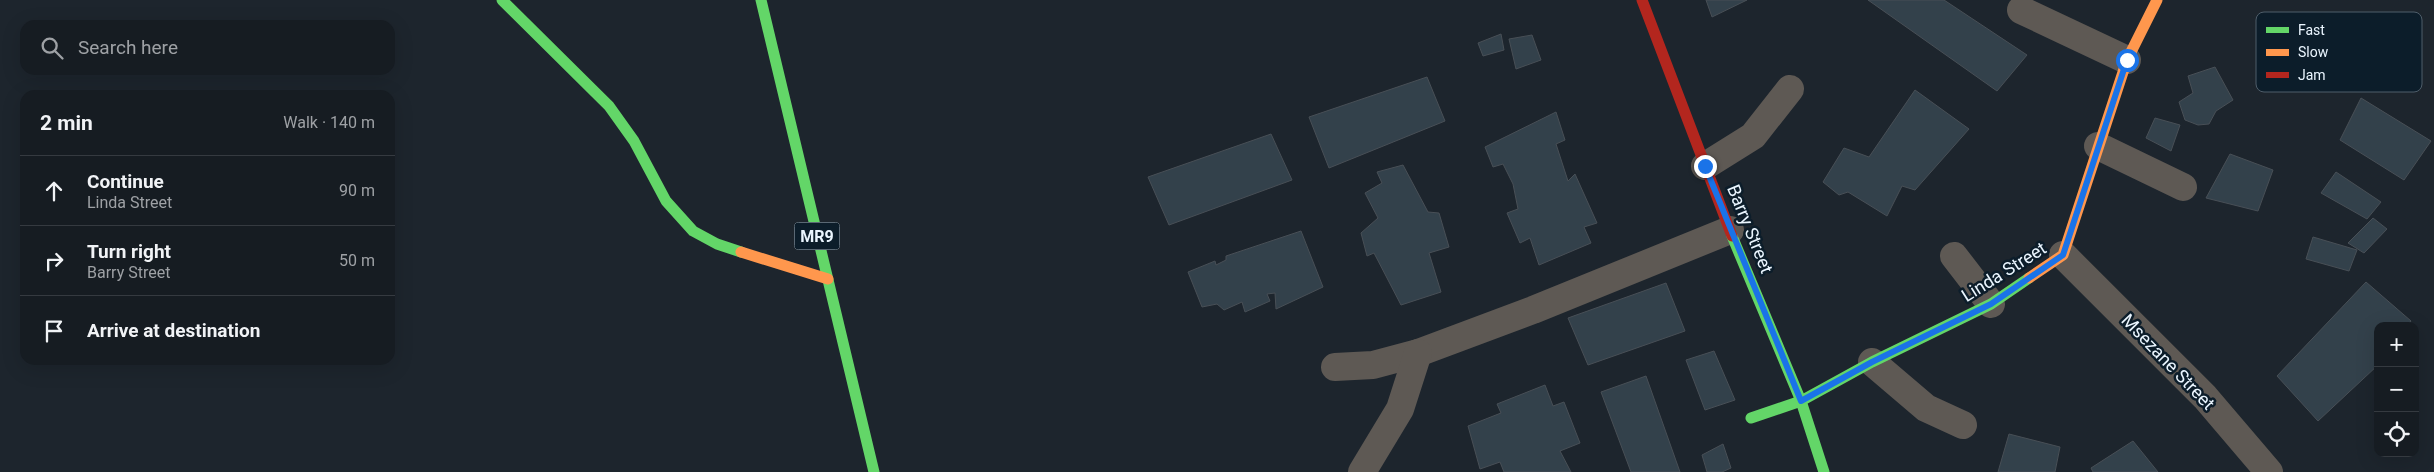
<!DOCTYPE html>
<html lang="en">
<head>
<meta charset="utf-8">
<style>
	body { margin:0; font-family:Roboto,sans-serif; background:#23292f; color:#f1f3f6 }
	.controls { position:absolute; right:15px; bottom:15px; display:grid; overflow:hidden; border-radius:10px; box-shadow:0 5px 20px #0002 }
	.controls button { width:45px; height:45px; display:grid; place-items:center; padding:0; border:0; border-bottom:1px solid #353a40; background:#161c22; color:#f1f3f6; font:25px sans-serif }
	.stop { position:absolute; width:15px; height:15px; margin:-11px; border:4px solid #1a73e8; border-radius:50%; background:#fff }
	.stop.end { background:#1a73e8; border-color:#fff; box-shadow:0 1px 5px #0008 }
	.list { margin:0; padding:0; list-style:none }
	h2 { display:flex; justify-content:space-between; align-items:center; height:65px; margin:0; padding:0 20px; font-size:21px }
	h2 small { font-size:16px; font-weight:400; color:#9ea1a5 }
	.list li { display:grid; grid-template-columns:32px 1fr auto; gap:15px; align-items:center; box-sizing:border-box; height:70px; padding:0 20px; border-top:1px solid #353a40 }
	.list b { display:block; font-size:19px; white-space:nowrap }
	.list p { margin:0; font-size:16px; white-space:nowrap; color:#9ea1a5 }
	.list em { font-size:16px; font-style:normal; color:#9ea1a5 }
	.icon { flex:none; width:28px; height:28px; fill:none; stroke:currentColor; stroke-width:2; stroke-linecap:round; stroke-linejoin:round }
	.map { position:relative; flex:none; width:2434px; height:472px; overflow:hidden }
	.search { position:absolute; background:#161c22; box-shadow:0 5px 20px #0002; left:20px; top:20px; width:375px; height:55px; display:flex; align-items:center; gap:12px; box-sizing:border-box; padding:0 18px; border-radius:15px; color:#9ea1a5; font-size:19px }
	.panel { position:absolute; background:#161c22; box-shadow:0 5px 20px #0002; left:20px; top:90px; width:375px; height:275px; border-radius:15px }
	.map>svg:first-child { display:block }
	.building { fill:#33414b; stroke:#484f56 }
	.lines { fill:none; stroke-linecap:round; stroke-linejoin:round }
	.street { stroke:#5e5954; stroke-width:28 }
	.fast { stroke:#63d668; stroke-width:11 }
	.slow { stroke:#ff974d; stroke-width:11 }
	.jam { stroke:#b3261e; stroke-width:11 }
	.route { stroke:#1a73e8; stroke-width:6 }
	.labels { text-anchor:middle; stroke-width:5; stroke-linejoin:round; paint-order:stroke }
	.shield { fill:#0c1d2a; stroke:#a8b5bf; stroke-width:1 }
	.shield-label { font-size:16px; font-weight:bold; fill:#ebf6ff }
	.street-label { font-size:18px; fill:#ebf6ff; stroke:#0c1d2a }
	.key { fill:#0c1d2a; stroke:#4f5e6a; stroke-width:1 }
	.key-label { font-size:14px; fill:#ebf6ff }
</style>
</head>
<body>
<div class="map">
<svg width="2434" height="472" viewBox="0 0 2434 472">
	<rect width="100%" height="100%" fill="#1d252d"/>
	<g class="building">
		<path d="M1706,0h41l-35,17z"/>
		<path d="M1868,0h76l83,55 -30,36z"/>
		<path d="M1501,34l3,16 -21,6 -5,-13z"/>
		<path d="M1532,35l9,25 -25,9 -7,-30z"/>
		<path d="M2215,67l18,33 -17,11 -7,13 -11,1 -13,-5 -6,-18 14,-9 -5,-17z"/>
		<path d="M1427,77l18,44 -116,47 -20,-51z"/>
		<path d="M1915,90l54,39 -54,61 -13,-4 -15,30 -39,-24 -9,3 -16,-13 21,-34 25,9z"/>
		<path d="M2361,98l70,43 -27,39 -64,-40z"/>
		<path d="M1556,112l9,28 -9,4 12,37 7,-7 22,49 -13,4 7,16 -52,22 -9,-27 -10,5 -13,-30 11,-4 -5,-25 -10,-20 -10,3 -8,-20z"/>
		<path d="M2155,118l25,7 -9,26 -25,-13z"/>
		<path d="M1271,134l21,46 -123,45 -21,-48z"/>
		<path d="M2230,154l43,16 -15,41 -52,-13z"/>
		<path d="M1403,165l25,47 11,1 10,34 -20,6 12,39 -40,13 -27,-52 -7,3 -6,-23 17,-15 -13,-25 17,-10 -5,-11z"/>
		<path d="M2336,172l45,30 -14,17 -46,-26z"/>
		<path d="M2373,218l14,11 -23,24 -16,-10z"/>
		<path d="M1301,231l22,56 -47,22 -1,-16 -8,1 3,7 -25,11 -3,-10 -18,8 -7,-6 -15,3 -14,-35 27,-11 1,4 10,-5v-4z"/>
		<path d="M2313,237l44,13 -8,21 -43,-12z"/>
		<path d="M2366,282l45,39 -4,5h-29v39l-60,56 -41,-45z"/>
		<path d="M1666,283l19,48 -97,34 -20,-47z"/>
		<path d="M1714,351l21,49 -30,10 -19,-50z"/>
		<path d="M1646,376l34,96h-49l-30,-80z"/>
		<path d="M1545,385l8,21 11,-4 16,41 -20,8 11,21h-67l-4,-10 -20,7 -12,-43 33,-13 -4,-9z"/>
		<path d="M2009,434l51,13 -5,25h-57z"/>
		<path d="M2133,441l25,31h-65l-2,-4z"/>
		<path d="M1723,444l8,24 -9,4h-15l-5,-17z"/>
	</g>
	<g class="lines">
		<g class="street">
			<path d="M2021,10l106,50"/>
			<path d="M2098,146l85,41"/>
			<path d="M1705,166l48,-30 37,-47"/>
			<path d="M2063,255l142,142 64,75"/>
			<path d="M1954,256l37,48"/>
			<path d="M1872,362l54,46 37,17"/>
			<path d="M1335,367l38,-2 45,-12 115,-43 197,-80"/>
			<path d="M1362,472l38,-63 18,-56"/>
		</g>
		<g class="fast">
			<path d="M502,0l107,106 25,35 32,60 27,30 24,13 24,8"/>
			<path d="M761,0l113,472"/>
			<path d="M1732,236l69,165 23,71"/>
			<path d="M1751,418l50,-17 71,-39 119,-58 38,-26"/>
		</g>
		<g class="slow">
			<path d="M741,252l87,27"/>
			<path d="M2029,278l34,-23 64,-195 30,-60"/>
		</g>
		<path class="jam" d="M1642,0l90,236"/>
	</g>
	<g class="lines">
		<path class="route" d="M1705,166l96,235 71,-39 119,-58 72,-49 64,-195"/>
	</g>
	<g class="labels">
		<rect class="shield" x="794.5" y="222.5" width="45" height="27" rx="4"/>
		<g class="shield-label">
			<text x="817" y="242">MR9</text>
		</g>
		<g class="street-label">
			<text transform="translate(1750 229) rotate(68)" y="6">Barry Street</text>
			<text transform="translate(2004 272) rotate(-32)" y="6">Linda Street</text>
			<text transform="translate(2168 362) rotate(46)" y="6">Msezane Street</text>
		</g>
	</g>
	<rect x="2256" y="12" width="166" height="80" rx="8" class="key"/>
	<rect x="2266" y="27" width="23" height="6" fill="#63d668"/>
	<rect x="2266" y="49" width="23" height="7" fill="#ff974d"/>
	<rect x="2266" y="72" width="23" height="6" fill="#b3261e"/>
	<g class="key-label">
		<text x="2298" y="35">Fast</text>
		<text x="2298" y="57">Slow</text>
		<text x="2298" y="80">Jam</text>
	</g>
</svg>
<div class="controls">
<button>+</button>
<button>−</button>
<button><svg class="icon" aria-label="locate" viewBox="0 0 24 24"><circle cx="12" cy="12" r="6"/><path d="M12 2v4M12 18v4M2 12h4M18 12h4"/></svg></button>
</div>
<div class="stop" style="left:2127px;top:60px"></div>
<div class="stop end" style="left:1705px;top:166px"></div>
<div class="search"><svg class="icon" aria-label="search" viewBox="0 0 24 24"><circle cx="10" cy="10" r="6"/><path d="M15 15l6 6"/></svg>Search here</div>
<section class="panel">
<h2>2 min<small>Walk · 140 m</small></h2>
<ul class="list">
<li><svg class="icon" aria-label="ahead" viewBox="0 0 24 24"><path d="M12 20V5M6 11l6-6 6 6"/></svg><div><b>Continue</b><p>Linda Street</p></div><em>90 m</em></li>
<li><svg class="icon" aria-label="right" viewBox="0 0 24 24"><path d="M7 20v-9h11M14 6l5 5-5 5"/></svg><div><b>Turn right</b><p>Barry Street</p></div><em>50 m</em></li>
<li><svg class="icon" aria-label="arrive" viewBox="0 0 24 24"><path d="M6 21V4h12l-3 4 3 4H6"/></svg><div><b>Arrive at destination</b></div></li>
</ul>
</section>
</div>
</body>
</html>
